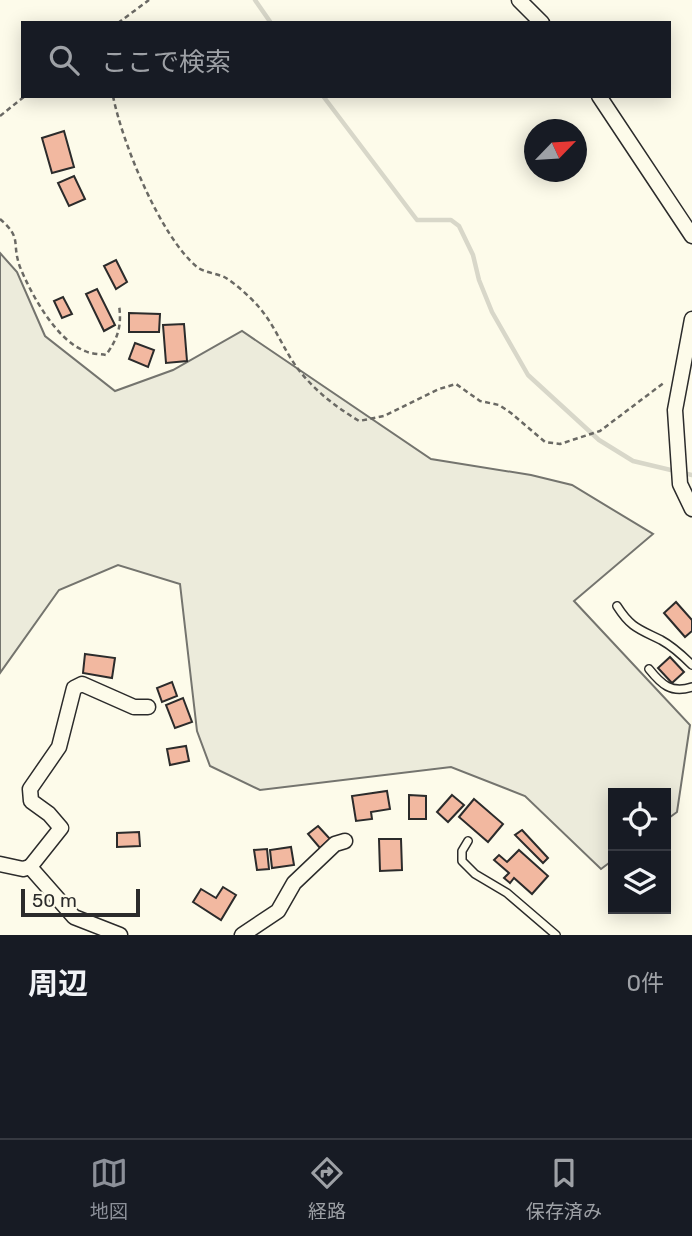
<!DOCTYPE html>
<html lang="ja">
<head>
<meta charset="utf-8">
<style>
	body { margin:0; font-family:Rubik,"Noto Sans JP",sans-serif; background:#20242c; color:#f1f3f6 }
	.controls { position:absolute; right:21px; bottom:21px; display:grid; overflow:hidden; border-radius:0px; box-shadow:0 4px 18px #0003 }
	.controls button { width:63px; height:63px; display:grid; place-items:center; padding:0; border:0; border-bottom:2px solid #363941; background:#171b24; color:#f1f3f6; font:35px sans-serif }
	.compass { position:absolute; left:524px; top:119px; width:63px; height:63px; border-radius:50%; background:#171b24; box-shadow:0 4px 18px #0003; rotate:65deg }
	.scale { position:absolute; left:21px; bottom:18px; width:119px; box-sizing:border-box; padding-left:7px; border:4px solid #2b2b2b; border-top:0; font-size:19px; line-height:24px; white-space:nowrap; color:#2b2b2b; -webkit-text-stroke:5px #fdfbea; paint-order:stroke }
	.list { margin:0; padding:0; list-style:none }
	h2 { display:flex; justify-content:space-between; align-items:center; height:91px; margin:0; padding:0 28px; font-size:30px }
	h2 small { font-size:23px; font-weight:400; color:#9ea1a6 }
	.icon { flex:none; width:38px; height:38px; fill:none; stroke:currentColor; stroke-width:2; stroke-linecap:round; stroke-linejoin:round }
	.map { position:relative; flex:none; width:692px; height:935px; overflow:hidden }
	.search { position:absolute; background:#171b24; box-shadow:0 4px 18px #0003; left:21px; right:21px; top:21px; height:77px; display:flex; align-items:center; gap:18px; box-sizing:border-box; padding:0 24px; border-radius:0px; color:#9ea1a6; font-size:26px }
	.sheet { height:203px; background:#171b24 }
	nav { display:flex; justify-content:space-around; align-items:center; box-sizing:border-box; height:98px; border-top:2px solid #363941; background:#171b24; font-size:19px; color:#9ea1a6 }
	nav a { display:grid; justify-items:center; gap:4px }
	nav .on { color:#8c9099 }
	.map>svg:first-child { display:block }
	.green { fill:#ecebdb; stroke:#74746e; stroke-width:2 }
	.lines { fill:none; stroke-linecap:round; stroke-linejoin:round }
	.stream { stroke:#d8d7c9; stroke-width:4.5 }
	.building { fill:#f2b8a0; stroke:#2b2b2b; stroke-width:2 }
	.service-casing { stroke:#2b2b2b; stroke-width:10 }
	.minor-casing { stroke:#2b2b2b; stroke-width:17 }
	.path { stroke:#6a6964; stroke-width:2.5; stroke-dasharray:5 3.5; stroke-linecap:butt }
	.service { stroke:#fdfbea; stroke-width:7 }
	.minor { stroke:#fdfbea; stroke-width:14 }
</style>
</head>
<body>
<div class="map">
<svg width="692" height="935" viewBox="0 0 692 935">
	<rect width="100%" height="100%" fill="#fdfbea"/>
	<path class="green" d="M0,253l17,19 28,64 70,55 58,-21 69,-39 189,128 100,16 41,10 81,49 -79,67 116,124 -13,87 -11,8v-27h-53v67l-12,9 -76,-73 -74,-29 -191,23 -50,-24 -13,-35 -17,-147 -62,-19 -59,25 -59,83z"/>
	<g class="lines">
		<g class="stream">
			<path d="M255,0l16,23"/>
			<path d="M323,96l94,124h34l8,6 14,29 6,25 13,32 36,63 71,65 34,21 59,14"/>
		</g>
	</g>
	<g class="building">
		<path d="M64,131l10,36 -22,6 -10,-35z"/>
		<path d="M74,176l11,23 -16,7 -11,-23z"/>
		<path d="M116,260l11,22 -11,7 -12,-23z"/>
		<path d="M97,289l18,36 -11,6 -18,-37z"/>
		<path d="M63,297l9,17 -10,4 -8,-17z"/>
		<path d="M129,313l31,1 -1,18h-30z"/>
		<path d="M184,324l3,37 -21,2 -3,-38z"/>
		<path d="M135,343l19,7 -6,17 -19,-8z"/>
		<path d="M676,602l16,18v11l-7,6 -21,-24z"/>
		<path d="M85,654l30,4 -3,20 -29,-5z"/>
		<path d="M670,657l14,15 -12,11 -14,-15z"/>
		<path d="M172,682l5,14 -15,6 -5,-14z"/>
		<path d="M183,698l9,24 -17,6 -9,-23z"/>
		<path d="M186,746l3,15 -19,4 -3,-16z"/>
		<path d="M387,791l3,18 -19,3 1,7 -16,2 -4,-25z"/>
		<path d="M409,795l17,1v23h-17z"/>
		<path d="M452,795l12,10 -16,17 -11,-10z"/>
		<path d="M474,799l29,25 -15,18 -29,-25z"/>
		<path d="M318,826l12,13 -10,9 -12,-14z"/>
		<path d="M522,830l26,28 -5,5 -28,-28z"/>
		<path d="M139,832l1,14 -23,1v-14z"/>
		<path d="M379,839h22l1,31 -22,1z"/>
		<path d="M291,847l3,18 -22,3 -2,-18z"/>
		<path d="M267,849l2,20 -12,1 -3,-20z"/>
		<path d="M519,850l29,26 -16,18 -18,-16 -4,5 -6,-5 5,-5 -15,-13 5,-5 8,7z"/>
		<path d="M223,887l13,8 -15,25 -28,-18 8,-13 15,9z"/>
	</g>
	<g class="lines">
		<g class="service-casing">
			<g id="service">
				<path d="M617,606c14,22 22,23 44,34 11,6 22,16 31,25"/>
				<path d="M649,669c12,15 22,25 43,18"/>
				<path d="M468,841l-6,10v10l13,13 32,19 49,42"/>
			</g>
		</g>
		<g class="minor-casing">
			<g id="minor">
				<path d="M519,0l23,23"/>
				<path d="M599,96l93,140"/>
				<path d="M692,319l-17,91 5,74 12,25"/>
				<path d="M0,864l23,5 7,-2 44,50 46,18"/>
				<path d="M30,867l31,-39 -12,-14 -18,-13 -1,-12 29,-42 15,-59 8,-4 52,23h14"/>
				<path d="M242,935l36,-24 16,-28 41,-39 10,-3"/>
			</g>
		</g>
		<g class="path">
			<path d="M118,23l31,-23"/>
			<path d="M113,96c9,46 47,140 84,171 8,6 20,6 29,11 11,7 24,19 32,28 17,19 25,43 40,63 17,22 38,38 61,52l25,-5 55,-27 17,-5 24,17 19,4 12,8 34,29 15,2 40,-13 65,-49"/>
			<path d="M0,116l25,-20"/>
			<path d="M0,219c23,20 11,23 20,48 11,27 36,73 65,84 6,3 15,3 21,4 12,-17 16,-29 13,-50"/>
		</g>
		<use href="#service" class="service"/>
		<use href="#minor" class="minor"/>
	</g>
</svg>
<div class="controls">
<button><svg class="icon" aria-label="locate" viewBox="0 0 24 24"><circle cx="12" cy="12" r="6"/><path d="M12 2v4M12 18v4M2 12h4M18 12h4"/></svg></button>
<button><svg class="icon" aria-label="layers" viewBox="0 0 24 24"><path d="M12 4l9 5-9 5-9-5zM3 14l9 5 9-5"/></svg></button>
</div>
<svg class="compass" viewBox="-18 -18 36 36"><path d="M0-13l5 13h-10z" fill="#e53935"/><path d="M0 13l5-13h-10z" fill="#9ea1a6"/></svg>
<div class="scale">50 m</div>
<div class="search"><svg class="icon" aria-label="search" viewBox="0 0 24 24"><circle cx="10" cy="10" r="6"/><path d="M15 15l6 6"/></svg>ここで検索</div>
</div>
<section class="sheet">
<h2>周辺<small>0件</small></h2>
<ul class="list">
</ul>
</section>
<nav>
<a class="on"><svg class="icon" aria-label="map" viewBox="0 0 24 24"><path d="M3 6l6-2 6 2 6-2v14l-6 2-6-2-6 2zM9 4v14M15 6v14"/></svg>地図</a>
<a><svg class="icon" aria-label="directions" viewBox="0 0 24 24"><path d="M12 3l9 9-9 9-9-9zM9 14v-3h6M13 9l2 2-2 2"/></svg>経路</a>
<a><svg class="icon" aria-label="saved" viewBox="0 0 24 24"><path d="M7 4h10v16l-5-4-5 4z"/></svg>保存済み</a>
</nav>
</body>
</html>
